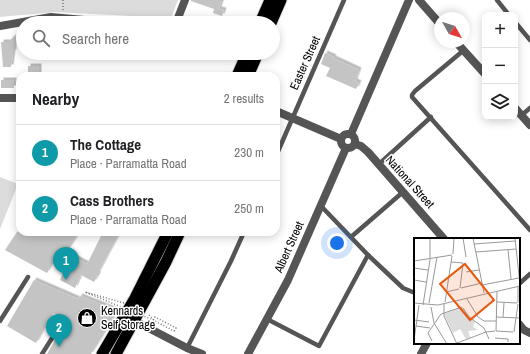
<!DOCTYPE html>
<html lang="en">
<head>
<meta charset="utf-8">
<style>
	body { margin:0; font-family:"Archivo Narrow",sans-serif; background:#f6f6f6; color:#202124 }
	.controls { position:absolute; right:12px; top:12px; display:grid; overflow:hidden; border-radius:8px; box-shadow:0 2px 10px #0003 }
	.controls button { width:36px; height:36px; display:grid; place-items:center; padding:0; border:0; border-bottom:1px solid #e0e0e0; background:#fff; color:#202124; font:20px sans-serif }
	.compass { position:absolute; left:434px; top:12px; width:36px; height:36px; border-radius:50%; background:#fff; box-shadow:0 2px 10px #0003; rotate:129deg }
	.you { position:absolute; left:337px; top:243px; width:14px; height:14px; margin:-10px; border:3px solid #fff; border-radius:50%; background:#1a73e8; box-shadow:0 0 0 6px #1a73e833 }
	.badge { display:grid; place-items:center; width:26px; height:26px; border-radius:50%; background:#db2777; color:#fff; font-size:13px; font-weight:700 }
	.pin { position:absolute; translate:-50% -33px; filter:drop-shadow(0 1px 2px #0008) }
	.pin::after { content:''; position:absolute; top:21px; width:14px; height:12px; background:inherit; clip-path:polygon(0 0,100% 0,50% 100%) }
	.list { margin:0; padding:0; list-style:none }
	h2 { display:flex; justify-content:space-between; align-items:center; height:52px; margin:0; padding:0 16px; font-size:17px }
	h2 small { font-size:13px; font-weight:400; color:#757577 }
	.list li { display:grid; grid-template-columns:26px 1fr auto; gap:12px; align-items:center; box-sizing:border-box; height:56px; padding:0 16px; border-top:1px solid #e0e0e0 }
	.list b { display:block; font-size:15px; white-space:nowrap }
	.list p { margin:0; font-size:13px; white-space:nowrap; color:#757577 }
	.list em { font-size:13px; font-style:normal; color:#757577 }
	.icon { flex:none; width:22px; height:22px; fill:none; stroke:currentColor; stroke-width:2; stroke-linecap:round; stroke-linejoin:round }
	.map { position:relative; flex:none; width:530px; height:354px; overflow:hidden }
	.search { position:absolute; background:#fff; box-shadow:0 2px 10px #0003; left:16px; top:16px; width:264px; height:44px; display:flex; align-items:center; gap:10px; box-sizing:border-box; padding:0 14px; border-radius:22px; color:#757577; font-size:15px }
	.panel { position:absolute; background:#fff; box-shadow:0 2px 10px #0003; left:16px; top:72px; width:264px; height:164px; border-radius:12px }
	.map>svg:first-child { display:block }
	.green { fill:#dcdcdc }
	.building { fill:#c4c4c4; filter:url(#shadow) }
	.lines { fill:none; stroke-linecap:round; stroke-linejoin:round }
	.trunk-casing { stroke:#dbdbdb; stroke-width:13 }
	.path { stroke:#777; stroke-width:1.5; stroke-dasharray:1 2; stroke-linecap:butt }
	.service { stroke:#555; stroke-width:4.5 }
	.minor { stroke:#555; stroke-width:8 }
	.tertiary { stroke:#555; stroke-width:8 }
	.trunk { stroke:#000; stroke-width:11 }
	.path-bridge { stroke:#777; stroke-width:1.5; stroke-dasharray:1 2; stroke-linecap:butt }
	.labels { text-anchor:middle; stroke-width:3; stroke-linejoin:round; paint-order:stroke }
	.street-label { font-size:12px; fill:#000; stroke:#fff }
	.poi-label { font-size:12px; fill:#000; stroke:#fff; text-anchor:start }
	.inset-road { fill:none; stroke:#999; stroke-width:1 }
	.view { fill:#e8590c; fill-opacity:0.15; stroke:#e8590c; stroke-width:2 }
	.inset-edge { fill:none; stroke:#000; stroke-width:2 }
</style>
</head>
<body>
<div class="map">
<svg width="530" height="354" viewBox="0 0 530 354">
	<defs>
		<filter id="shadow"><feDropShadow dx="2.5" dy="-2.5" stdDeviation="0" flood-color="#0004"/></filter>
	</defs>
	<rect width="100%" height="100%" fill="#fff"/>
	<g class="green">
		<path d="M0,0h178l-7,18 -116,-6 -55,5z"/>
		<path d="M0,177l18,7 -18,45z"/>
	</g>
	<g class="building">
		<path d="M191,0h31l-3,9 5,1 -2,6 -9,-3 1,-4 -23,-8z"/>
		<path d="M14,36v16h-1l-2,15h-8l-2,-25h8z"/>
		<path d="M128,53h50v7l-25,-2v2l-25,-2z"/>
		<path d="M325,53l9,4 -1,1 26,12 -4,11 4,2 -3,6 -30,-13 4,-8 -9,-4z"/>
		<path d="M28,66h11v9l-11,1z"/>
		<rect x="1" y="80" width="13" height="8"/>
		<path d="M17,232h59l-1,3 2,1 -11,17 21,11 16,-32h17l-22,41v2l-4,7 -13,-7 -6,13 -15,-8 6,-13 -12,-6 -7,12 -42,-23z"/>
		<path d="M34,280l44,19 2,-3 38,15 -27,43h-44l8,-14 2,1 12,-19 -16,-9 -17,30 -29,-17z"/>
	</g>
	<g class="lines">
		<g class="trunk-casing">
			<g id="trunk">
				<path d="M260,23l10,-23"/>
				<path d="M271,23l10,-23"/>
				<path d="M237,76l10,-23"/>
				<path d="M248,76l10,-23"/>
				<path d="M102,354l33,-56 33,-66"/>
				<path d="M116,354l50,-92 14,-30"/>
			</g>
		</g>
		<g class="path">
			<path d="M63,10v-10"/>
			<path d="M149,315l6,6"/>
		</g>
		<g class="service">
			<path d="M497,0l12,15"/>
			<path d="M515,22l15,18"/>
			<path d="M464,50l-49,41 -3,4v2l118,133"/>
			<path d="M522,115l8,-7"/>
			<path d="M276,156l68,-156"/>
			<path d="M378,165l53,-48"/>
			<path d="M321,206l47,49 35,33 12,5"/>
			<path d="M351,237l52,-45"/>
			<path d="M519,284l11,-10"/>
			<path d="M267,319l52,27 49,-91"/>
			<path d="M0,321l28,-44"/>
			<path d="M187,348l44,-87 13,-29"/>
			<path d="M42,354l12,-19"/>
		</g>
		<g class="minor">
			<path d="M419,0l21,24"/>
			<path d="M176,23l9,-23"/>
			<path d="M0,26l51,-9 66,6"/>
			<path d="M456,42l29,32"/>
			<path d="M0,98h20"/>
			<path d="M515,108l15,17"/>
			<path d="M276,111l65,28"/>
			<path d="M355,144l6,2 7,6 76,87"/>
			<path d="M135,321l52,27 15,6"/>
			<path d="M519,324l5,6 6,3"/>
			<path d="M421,354l6,-11"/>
		</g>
		<g class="tertiary">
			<circle cx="348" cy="141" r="7"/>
			<path d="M351,134l58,-134"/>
			<path d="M248,354l40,-74 58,-132"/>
		</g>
		<use href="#trunk" class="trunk"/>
		<path class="path-bridge" d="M124,303l-39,-11 68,28 2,-3 21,11 -2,3 -19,-10"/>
	</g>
	<defs>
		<g id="shop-disc" transform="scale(1)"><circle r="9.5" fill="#000" stroke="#fff"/><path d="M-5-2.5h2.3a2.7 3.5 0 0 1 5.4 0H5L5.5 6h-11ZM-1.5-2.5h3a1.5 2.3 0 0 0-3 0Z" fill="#fff"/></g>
	</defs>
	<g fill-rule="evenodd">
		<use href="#shop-disc" x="87" y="318"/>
	</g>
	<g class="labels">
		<g class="street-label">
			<text transform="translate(305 63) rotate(-66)" y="4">Easter Street</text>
			<text transform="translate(410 182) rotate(48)" y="4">National Street</text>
			<text transform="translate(289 247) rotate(-66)" y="4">Albert Street</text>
		</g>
		<g class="poi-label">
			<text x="101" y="315">Kennards<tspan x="101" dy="14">Self Storage</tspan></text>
		</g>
	</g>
	<g transform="translate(414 238)">
		<rect width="106" height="106" fill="#fff"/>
		<path d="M48,69l13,15 -2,5 5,3 -10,1 2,6 -4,2 -6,-10 -7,4 -9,-19z" fill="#dcdcdc"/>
		<path class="inset-road" d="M49,0l3,19M59,0l11,55M101,0l5,47M60,6l41,-3M94,12l3,29M62,14l40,-3M39,16l1,-16M0,23l38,-6M37,24l12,1 -3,25M0,30l14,2M52,34l13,-2M0,42l12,2M68,47l37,-7M47,50l21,-5M32,54l13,-3M53,61l11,18 6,4h12M31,64l7,-46M83,64l20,1M0,65l24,2 82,-19M15,65l8,-46M104,65v-16M30,66v12l13,28M9,67l7,-45v-22M17,69l3,16M49,70l5,8 16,12 5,11M82,79l24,1M89,79l1,-14M0,82l15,2M20,85l13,21M2,88l14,2M82,93l1,-39M82,93l17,1M100,94l4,-28M81,100l13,1v3M0,102l5,-35M18,103l-4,-8 13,-19 21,-7M43,105l29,-11 9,-1"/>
		<path class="view" d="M51,26l29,36 -24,20 -30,-36z"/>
		<rect width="106" height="106" class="inset-edge"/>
	</g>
</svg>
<div class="controls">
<button>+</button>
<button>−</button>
<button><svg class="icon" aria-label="layers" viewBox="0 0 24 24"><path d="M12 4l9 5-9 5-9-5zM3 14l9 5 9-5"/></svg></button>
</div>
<svg class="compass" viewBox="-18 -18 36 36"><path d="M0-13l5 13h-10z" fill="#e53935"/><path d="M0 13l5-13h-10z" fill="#757577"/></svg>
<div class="you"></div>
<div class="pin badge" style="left:66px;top:280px;background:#0f9aa8">1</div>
<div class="pin badge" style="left:59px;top:347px;background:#0f9aa8">2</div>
<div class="search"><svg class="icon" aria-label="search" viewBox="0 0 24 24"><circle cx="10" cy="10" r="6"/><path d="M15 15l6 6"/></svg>Search here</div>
<section class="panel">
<h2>Nearby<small>2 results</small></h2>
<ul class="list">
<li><span class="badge" style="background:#0f9aa8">1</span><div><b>The Cottage</b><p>Place · Parramatta Road</p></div><em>230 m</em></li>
<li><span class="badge" style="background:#0f9aa8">2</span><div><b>Cass Brothers</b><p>Place · Parramatta Road</p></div><em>250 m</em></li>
</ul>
</section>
</div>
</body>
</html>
